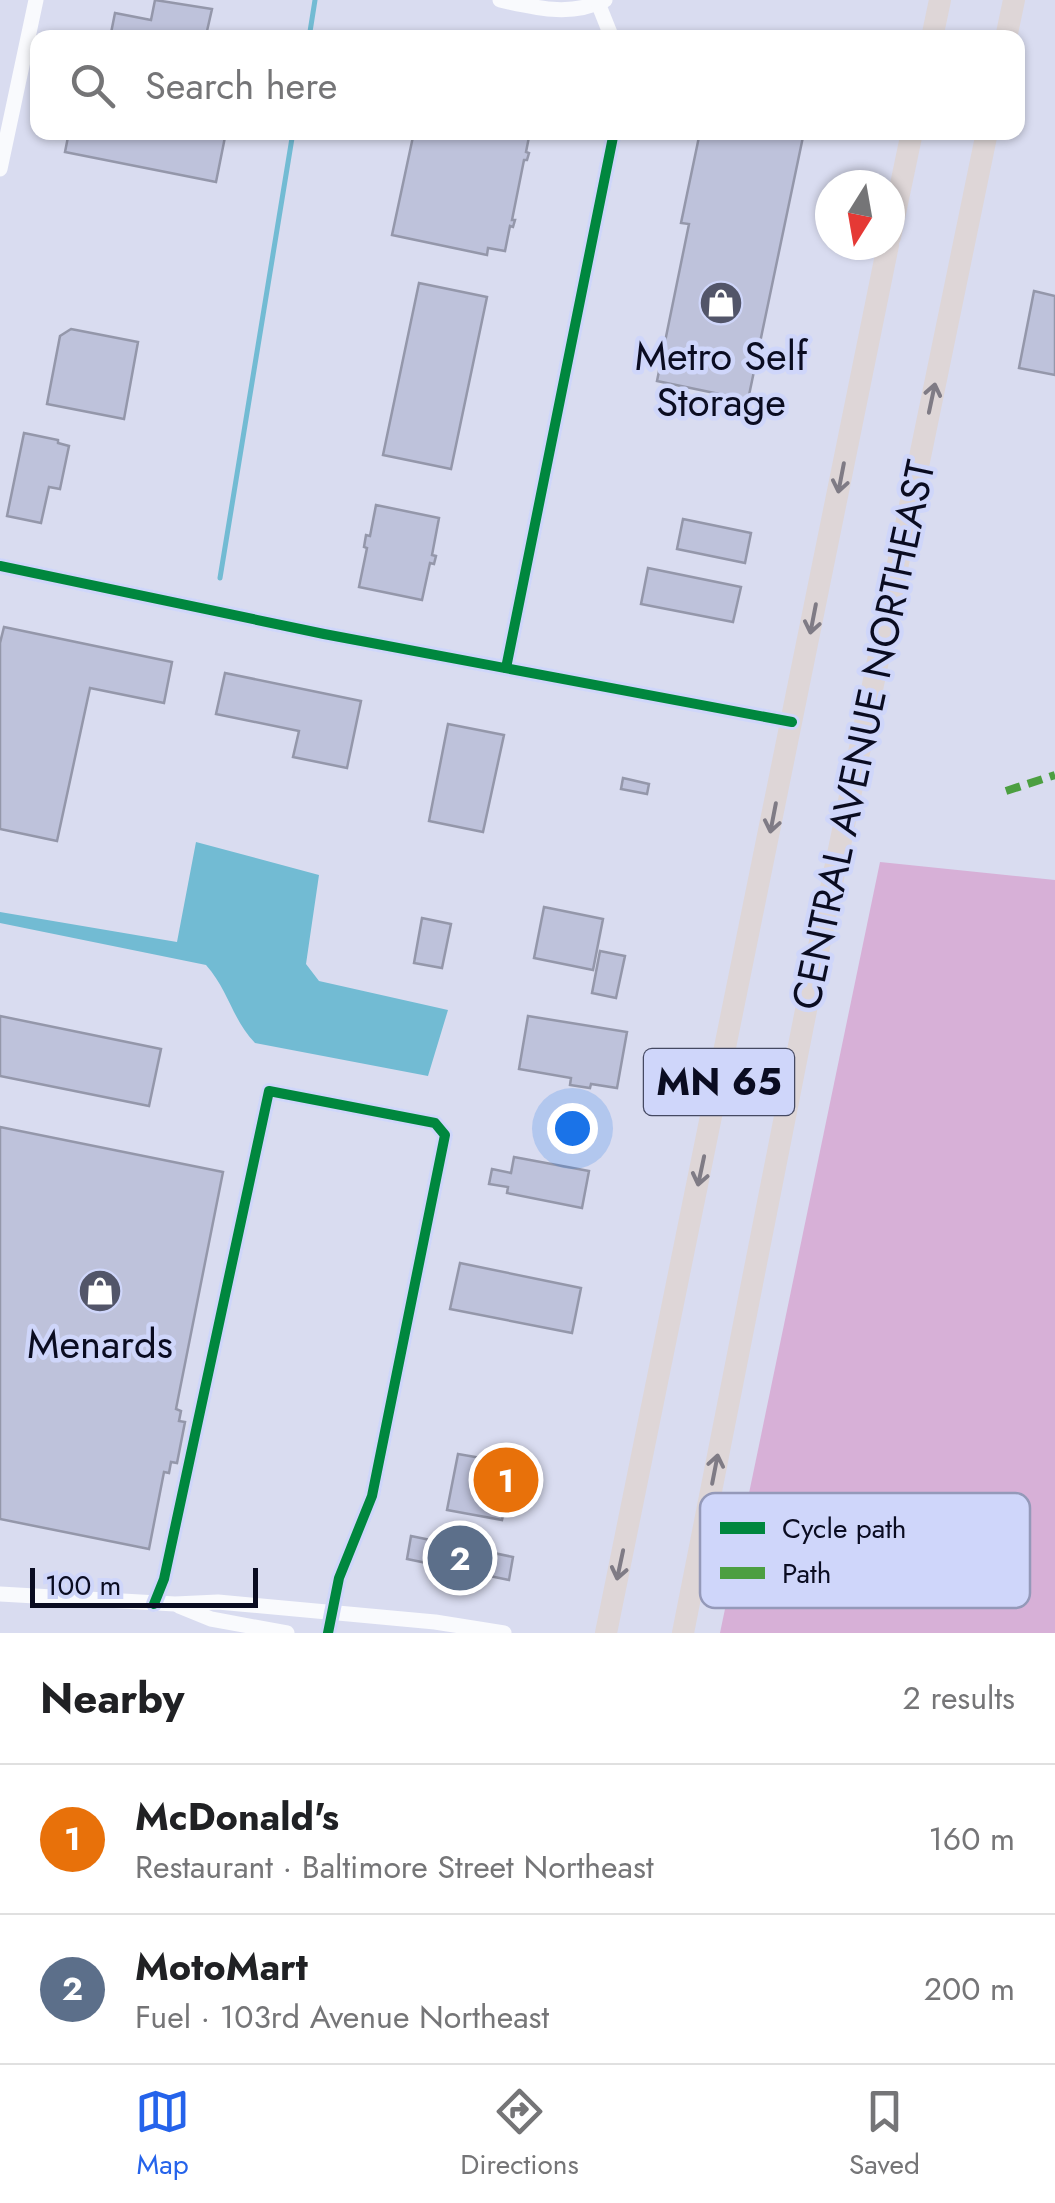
<!DOCTYPE html>
<html lang="en">
<head>
<meta charset="utf-8">
<style>
	body { margin:0; font-family:Jost,sans-serif; background:#f6f6f6; color:#202124 }
	.compass { position:absolute; left:815px; top:170px; width:90px; height:90px; border-radius:50%; background:#fff; box-shadow:0 2px 8px #0004; rotate:191deg }
	.scale { position:absolute; left:30px; bottom:25px; width:228px; box-sizing:border-box; padding-left:10px; border:5px solid #0a0c21; border-top:0; font-size:28px; line-height:35px; white-space:nowrap; color:#0a0c21; -webkit-text-stroke:8px #cfd6fa; paint-order:stroke }
	.you { position:absolute; left:572px; top:1128px; width:35px; height:35px; margin:-25px; border:8px solid #fff; border-radius:50%; background:#1a73e8; box-shadow:0 0 0 15px #1a73e833 }
	.badge { display:grid; place-items:center; width:65px; height:65px; border-radius:50%; background:#2563eb; color:#fff; font-size:32px; font-weight:700 }
	.pin { position:absolute; translate:-50% -50%; border:5px solid #fff; box-shadow:0 2px 10px #0006 }
	.list { margin:0; padding:0; list-style:none }
	h2 { display:flex; justify-content:space-between; align-items:center; height:130px; margin:0; padding:0 40px; font-size:42px }
	h2 small { font-size:32px; font-weight:400; color:#757577 }
	.list li { display:grid; grid-template-columns:65px 1fr auto; gap:30px; align-items:center; box-sizing:border-box; height:150px; padding:0 40px; border-top:2px solid #e0e0e0 }
	.list b { display:block; font-size:38px; white-space:nowrap }
	.list p { margin:0; font-size:32px; white-space:nowrap; color:#757577 }
	.list em { font-size:32px; font-style:normal; color:#757577 }
	.icon { flex:none; width:55px; height:55px; fill:none; stroke:currentColor; stroke-width:2; stroke-linecap:round; stroke-linejoin:round }
	.map { position:relative; flex:none; width:1055px; height:1633px; overflow:hidden }
	.search { position:absolute; background:#fff; box-shadow:0 2px 8px #0004; left:30px; right:30px; top:30px; height:110px; display:flex; align-items:center; gap:25px; box-sizing:border-box; padding:0 35px; border-radius:20px; color:#757577; font-size:38px }
	.sheet { height:430px; background:#fff }
	nav { display:flex; justify-content:space-around; align-items:center; box-sizing:border-box; height:140px; border-top:2px solid #e0e0e0; background:#fff; font-size:28px; color:#757577 }
	nav a { display:grid; justify-items:center; gap:5px }
	nav .on { color:#2563eb }
	.map>svg:first-child { display:block }
	.green { fill:#d7b0d7 }
	.water { fill:#72bbd3 }
	.lines { fill:none; stroke-linecap:round; stroke-linejoin:round }
	.stream { stroke:#72bbd3; stroke-width:5 }
	.building { fill:#bec2db; stroke:#9497aa; stroke-width:2.5 }
	.minor { stroke:#f9fafd; stroke-width:15 }
	.highway { stroke:#ded6d7; stroke-width:22 }
	.quiet { stroke:#4c9f41; stroke-width:8; stroke-dasharray:15 8; stroke-linecap:butt }
	.cycleway-casing { stroke:#cfd6fa; stroke-width:16 }
	.cycleway { stroke:#00873e; stroke-width:10 }
	.oneway { stroke:#7f7b85 }
	.labels { text-anchor:middle; stroke-width:9; stroke-linejoin:round; paint-order:stroke }
	.shield { fill:#cfd6fa; stroke:#454962; stroke-width:2.5 }
	.shield-label { font-size:38px; font-weight:bold; fill:#0a0c21 }
	.poi-label { font-size:40px; fill:#0a0c21; stroke:#cfd6fa }
	.street-label { font-size:40px; fill:#0a0c21; stroke:#cfd6fa }
	.key { fill:#cfd6fa; stroke:#9499b9; stroke-width:2.5 }
	.key-label { font-size:28px; fill:#0a0c21 }
</style>
</head>
<body>
<div class="map">
<svg width="1055" height="1633" viewBox="0 0 1055 1633">
	<rect width="100%" height="100%" fill="#d9dcf0"/>
	<path class="green" d="M880,862l175,18v753h-335z"/>
	<path class="water" d="M196,842l123,33 -13,89 13,17 129,29 -20,66 -173,-33c-23,-24 -26,-52 -49,-78l-206,-42v-11l177,30z"/>
	<g class="lines">
		<g class="stream">
			<path d="M309,38l6,-38"/>
			<path d="M220,578l73,-446"/>
		</g>
	</g>
	<g class="building">
		<path d="M155,0l57,9 -5,22 31,7h-128l5,-25 36,7z"/>
		<path d="M69,132h157l-10,50 -151,-30z"/>
		<path d="M414,132h116l-4,20 3,1 -2,7h-3l-12,60h3l-2,7 -3,-1 -5,25 -17,-3 -1,7 -95,-20z"/>
		<path d="M700,132h104l-56,268 -91,-19 32,-157 -8,-1z"/>
		<path d="M419,283l68,14 -36,172 -68,-14z"/>
		<path d="M1034,291l21,5v79l-36,-7z"/>
		<path d="M71,329l67,13 -14,77 -77,-15 13,-68z"/>
		<path d="M24,433l34,7v3l11,3 -9,43 -11,-2 -8,36 -34,-7z"/>
		<path d="M376,505l63,13 -7,37 4,1 -2,8 -4,-1 -8,37 -63,-13 8,-39 -3,-1 2,-12 4,1z"/>
		<path d="M683,519l68,14 -6,30 -68,-14z"/>
		<path d="M648,568l93,19 -8,35 -92,-18z"/>
		<path d="M4,627l168,35 -8,41 -74,-15 -33,153 -57,-12v-186z"/>
		<path d="M225,673l136,28 -14,67 -54,-11 6,-26 -83,-17z"/>
		<path d="M448,724l56,11 -21,97 -54,-11z"/>
		<path d="M623,778l26,6 -2,10 -26,-5z"/>
		<path d="M544,907l59,12 -10,51 -59,-12z"/>
		<path d="M422,918l29,6 -9,44 -28,-5z"/>
		<path d="M600,951l25,5 -9,42 -24,-5z"/>
		<path d="M0,1016l161,33 -12,57 -149,-30z"/>
		<path d="M528,1016l99,16 -10,56 -26,-4 -1,4 -20,-3 1,-7 -52,-9z"/>
		<path d="M0,1127l223,45 -47,237 5,2 -2,10 6,1 -8,41 -6,-1 -2,11 -5,-1 -15,77 -149,-30z"/>
		<path d="M514,1157l75,14 -7,37 -75,-15 1,-6 -19,-3 3,-15 19,4z"/>
		<path d="M460,1263l121,25 -9,45 -122,-24z"/>
		<path d="M458,1454l64,11 -4,21 7,1 -4,23 -16,-3 -3,13 -55,-10z"/>
		<path d="M411,1536l102,21 -4,23 -102,-21z"/>
	</g>
	<g class="lines">
		<g class="minor">
			<path d="M500,0c37,8 70,17 105,0"/>
			<path d="M598,3l14,35"/>
			<path d="M0,169l36,-169"/>
			<path d="M0,566l324,68 468,88"/>
			<path d="M506,668l108,-536"/>
			<path d="M0,1594l175,10 43,-2 217,20 69,11"/>
			<path d="M154,1604l10,-25 105,-488 166,32 10,12 -73,361 -33,82 -11,55"/>
			<path d="M179,1606l32,13 76,14"/>
		</g>
		<g class="highway">
			<path d="M932,38l8,-38"/>
			<path d="M1006,38l8,-38"/>
			<path d="M890,237l22,-105"/>
			<path d="M606,1633l282,-1388"/>
			<path d="M683,1633l126,-638 178,-863"/>
		</g>
		<path class="quiet" d="M1006,791l49,-16"/>
		<g class="cycleway-casing">
			<g id="cycleway">
				<path d="M0,566l324,68 468,88"/>
				<path d="M506,668l108,-536"/>
				<path d="M154,1604l10,-25 105,-488 166,32 10,12 -73,361 -33,82 -11,55"/>
			</g>
		</g>
		<use href="#cycleway" class="cycleway"/>
	</g>
	<defs><path id="oneway-shaft" d="M-6 0H5M1.5-3L5.5 0L1.5 3" fill="none" stroke-width="1.6" stroke-linecap="round" stroke-linejoin="round" transform="scale(2.5)"/></defs>
	<g class="oneway">
		<use href="#oneway-shaft" transform="translate(932 398) rotate(-78)"/>
		<use href="#oneway-shaft" transform="translate(841 478) rotate(101)"/>
		<use href="#oneway-shaft" transform="translate(813 619) rotate(101)"/>
		<use href="#oneway-shaft" transform="translate(773 818) rotate(101)"/>
		<use href="#oneway-shaft" transform="translate(701 1171) rotate(102)"/>
		<use href="#oneway-shaft" transform="translate(715 1469) rotate(-79)"/>
		<use href="#oneway-shaft" transform="translate(620 1565) rotate(102)"/>
	</g>
	<defs>
		<g id="shop-disc" transform="scale(2.25)"><circle r="9.5" fill="#525569" stroke="#cfd6fa"/><path d="M-5-2.5h2.3a2.7 3.5 0 0 1 5.4 0H5L5.5 6h-11ZM-1.5-2.5h3a1.5 2.3 0 0 0-3 0Z" fill="#fff"/></g>
	</defs>
	<g fill-rule="evenodd">
		<use href="#shop-disc" x="721" y="303"/>
		<use href="#shop-disc" x="100" y="1291"/>
	</g>
	<g class="labels">
		<rect class="shield" x="644" y="1049" width="150" height="66" rx="8"/>
		<g class="shield-label">
			<text x="719" y="1095">MN 65</text>
		</g>
		<g class="poi-label">
			<text x="721" y="370">Metro Self<tspan x="721" dy="46">Storage</tspan></text>
			<text x="100" y="1358">Menards</text>
		</g>
		<g class="street-label">
			<text transform="translate(863 735) rotate(-78)" y="14">CENTRAL AVENUE NORTHEAST</text>
		</g>
	</g>
	<rect x="700" y="1493" width="330" height="115" rx="15" class="key"/>
	<rect x="720" y="1522" width="45" height="12" fill="#00873e"/>
	<rect x="720" y="1567" width="45" height="12" fill="#4c9f41"/>
	<g class="key-label">
		<text x="782" y="1538">Cycle path</text>
		<text x="782" y="1583">Path</text>
	</g>
</svg>
<svg class="compass" viewBox="-18 -18 36 36"><path d="M0-13l5 13h-10z" fill="#e53935"/><path d="M0 13l5-13h-10z" fill="#757577"/></svg>
<div class="scale">100 m</div>
<div class="you"></div>
<div class="pin badge" style="left:506px;top:1480px;background:#e8710a">1</div>
<div class="pin badge" style="left:460px;top:1558px;background:#5c6f8a">2</div>
<div class="search"><svg class="icon" aria-label="search" viewBox="0 0 24 24"><circle cx="10" cy="10" r="6"/><path d="M15 15l6 6"/></svg>Search here</div>
</div>
<section class="sheet">
<h2>Nearby<small>2 results</small></h2>
<ul class="list">
<li><span class="badge" style="background:#e8710a">1</span><div><b>McDonald's</b><p>Restaurant · Baltimore Street Northeast</p></div><em>160 m</em></li>
<li><span class="badge" style="background:#5c6f8a">2</span><div><b>MotoMart</b><p>Fuel · 103rd Avenue Northeast</p></div><em>200 m</em></li>
</ul>
</section>
<nav>
<a class="on"><svg class="icon" aria-label="map" viewBox="0 0 24 24"><path d="M3 6l6-2 6 2 6-2v14l-6 2-6-2-6 2zM9 4v14M15 6v14"/></svg>Map</a>
<a><svg class="icon" aria-label="directions" viewBox="0 0 24 24"><path d="M12 3l9 9-9 9-9-9zM9 14v-3h6M13 9l2 2-2 2"/></svg>Directions</a>
<a><svg class="icon" aria-label="saved" viewBox="0 0 24 24"><path d="M7 4h10v16l-5-4-5 4z"/></svg>Saved</a>
</nav>
</body>
</html>
